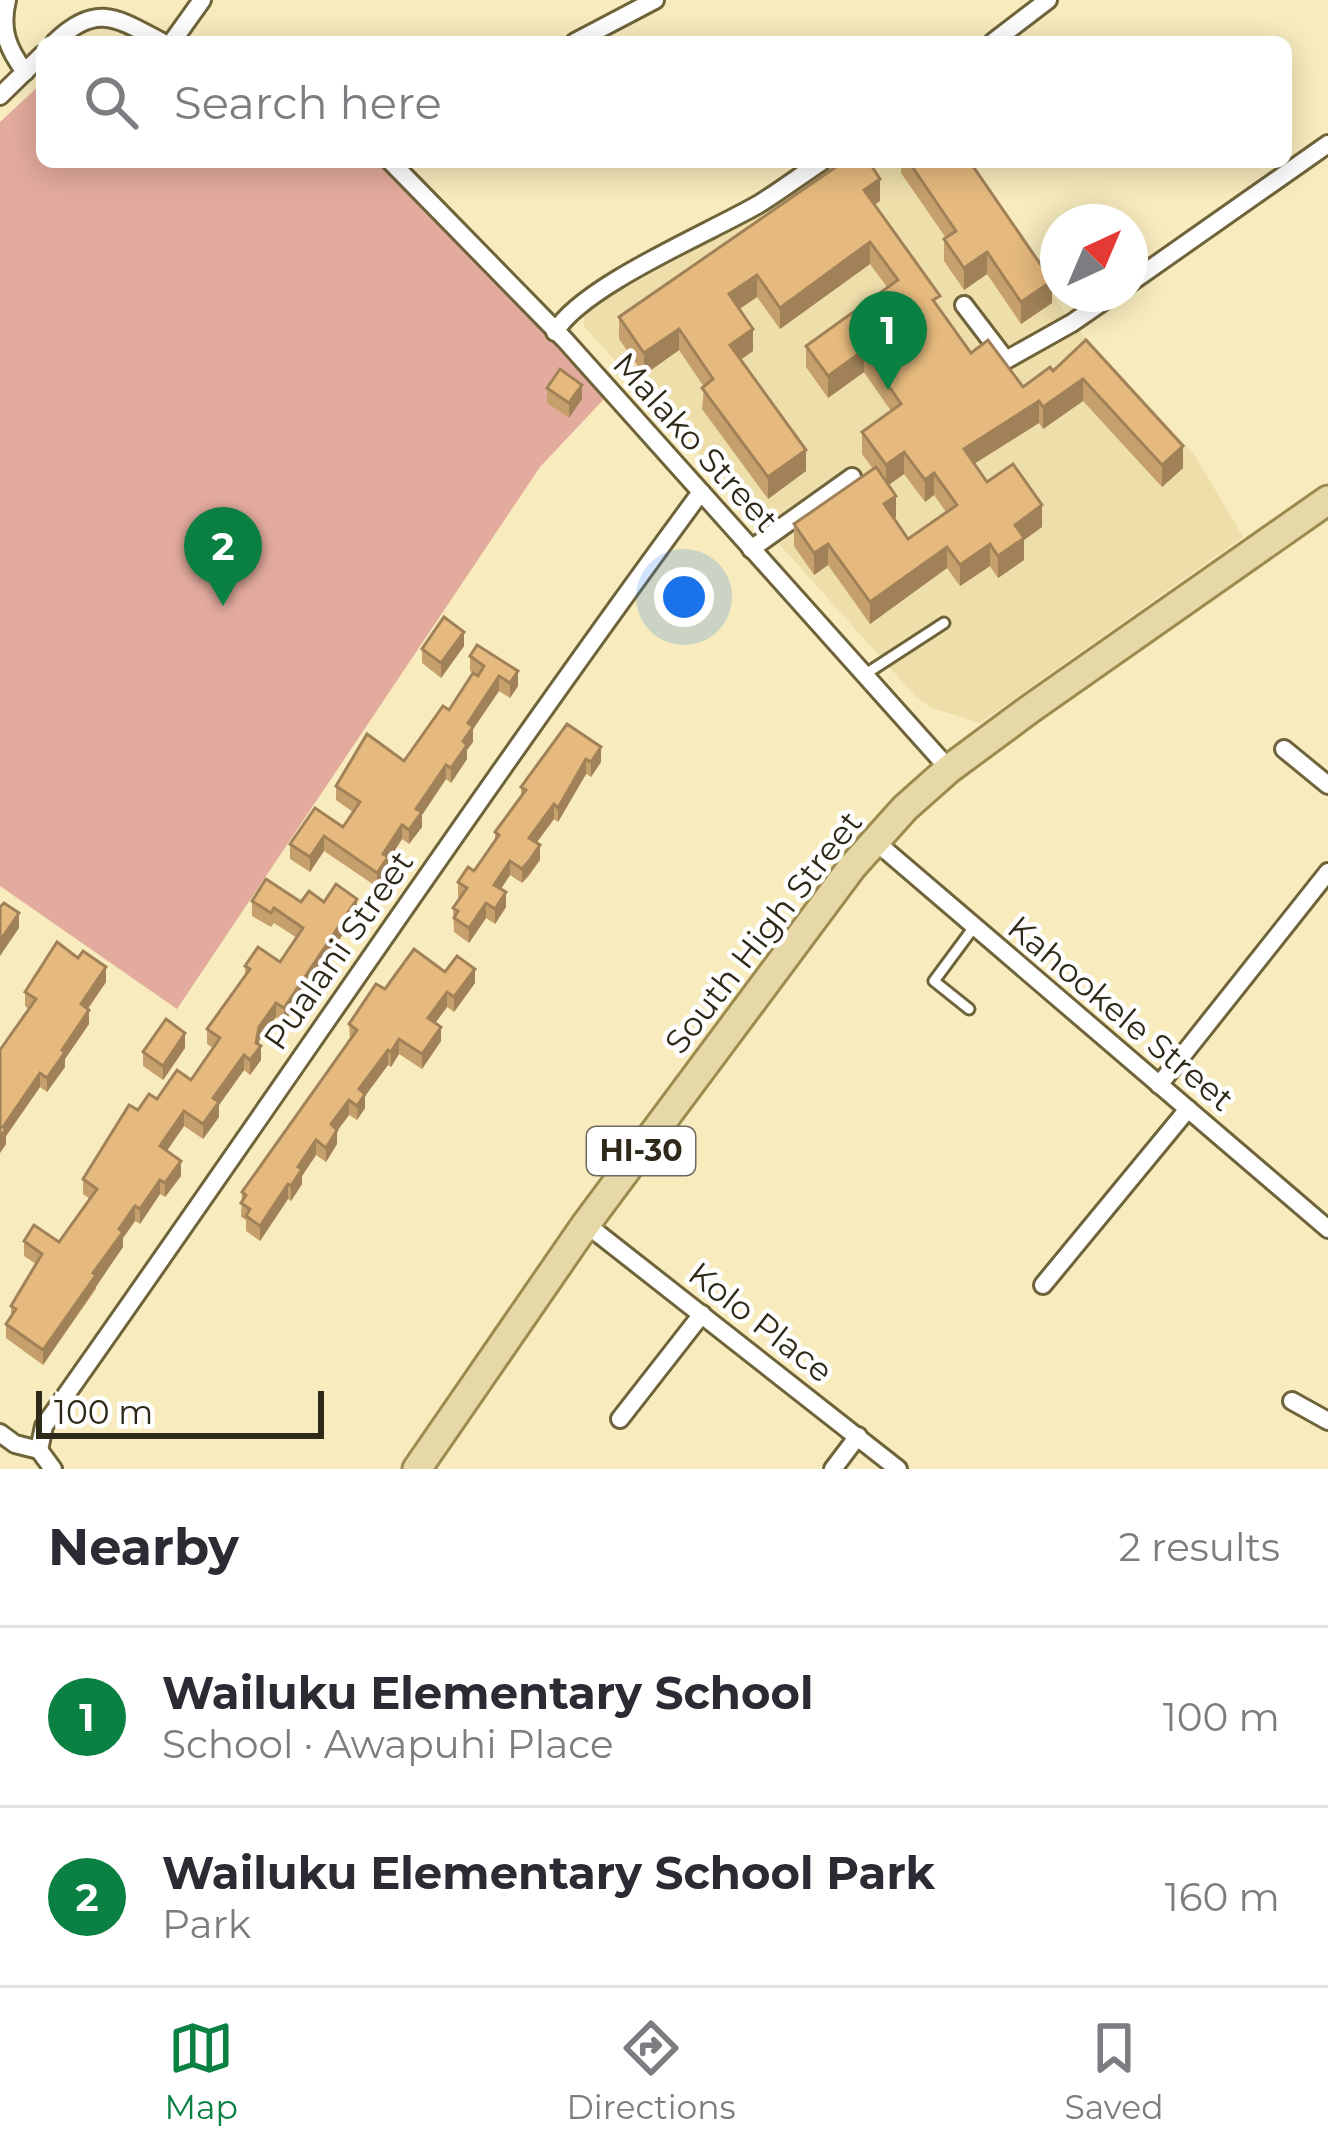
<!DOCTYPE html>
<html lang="en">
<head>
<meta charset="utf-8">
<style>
	body { margin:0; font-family:Montserrat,sans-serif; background:#f7f7f7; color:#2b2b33 }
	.compass { position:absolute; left:1040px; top:204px; width:108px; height:108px; border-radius:50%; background:#fff; box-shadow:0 6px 30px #0003; rotate:44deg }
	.scale { position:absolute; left:36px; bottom:30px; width:288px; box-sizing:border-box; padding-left:12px; border:6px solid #2e2918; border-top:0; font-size:33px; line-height:42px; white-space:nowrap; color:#2e2918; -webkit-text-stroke:9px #fff; paint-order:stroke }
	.you { position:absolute; left:684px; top:597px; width:42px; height:42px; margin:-30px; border:9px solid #fff; border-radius:50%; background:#1a73e8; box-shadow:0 0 0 18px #1a73e833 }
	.badge { display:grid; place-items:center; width:78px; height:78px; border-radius:50%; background:#0b8043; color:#fff; font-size:39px; font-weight:700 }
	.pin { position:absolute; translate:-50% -99px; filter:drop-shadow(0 3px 6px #0008) }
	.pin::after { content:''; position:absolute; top:63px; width:42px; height:36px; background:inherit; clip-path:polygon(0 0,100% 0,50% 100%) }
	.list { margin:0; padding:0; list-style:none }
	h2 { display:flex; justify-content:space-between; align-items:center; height:156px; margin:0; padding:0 48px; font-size:51px }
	h2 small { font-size:39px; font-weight:400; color:#7c7c81 }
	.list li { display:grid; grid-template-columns:78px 1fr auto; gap:36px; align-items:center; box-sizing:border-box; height:180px; padding:0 48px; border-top:3px solid #e1e1e2 }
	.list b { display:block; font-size:45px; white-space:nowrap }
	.list p { margin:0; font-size:39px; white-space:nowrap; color:#7c7c81 }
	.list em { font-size:39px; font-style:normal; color:#7c7c81 }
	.icon { flex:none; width:66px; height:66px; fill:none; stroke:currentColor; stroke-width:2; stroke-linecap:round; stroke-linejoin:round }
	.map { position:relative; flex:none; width:1328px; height:1469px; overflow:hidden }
	.search { position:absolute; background:#fff; box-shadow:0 6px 30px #0003; left:36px; right:36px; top:36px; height:132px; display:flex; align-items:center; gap:30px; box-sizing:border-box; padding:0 42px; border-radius:18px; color:#7c7c81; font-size:45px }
	.sheet { height:516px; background:#fff }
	nav { display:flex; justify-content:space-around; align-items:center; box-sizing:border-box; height:168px; border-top:3px solid #e1e1e2; background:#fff; font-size:33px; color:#7c7c81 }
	nav a { display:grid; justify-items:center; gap:6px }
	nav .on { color:#0b8043 }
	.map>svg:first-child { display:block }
	.built { fill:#eddeaa }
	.green { fill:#e3ab9d }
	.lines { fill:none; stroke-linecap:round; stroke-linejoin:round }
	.lane-casing { stroke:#6f633a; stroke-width:15 }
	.street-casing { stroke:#6f633a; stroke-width:22 }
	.primary-casing { stroke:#9c8b4f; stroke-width:33 }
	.lane { stroke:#fff; stroke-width:9 }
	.street { stroke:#fff; stroke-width:16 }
	.primary { stroke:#e7d9a7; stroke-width:27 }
	.wall { fill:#c6a06c; fill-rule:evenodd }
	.shaded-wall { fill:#a18258 }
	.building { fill:#e6ba7e; stroke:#a18258; stroke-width:3 }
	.labels { text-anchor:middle; stroke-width:9; stroke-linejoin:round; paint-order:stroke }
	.shield { fill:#fff; stroke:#6d695d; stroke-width:3 }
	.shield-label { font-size:30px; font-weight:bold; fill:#2e2918 }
	.street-label { font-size:33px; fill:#2e2918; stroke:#fff }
</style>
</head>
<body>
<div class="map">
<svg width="1328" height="1469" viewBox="0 0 1328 1469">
	<rect width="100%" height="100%" fill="#f8ebbd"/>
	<path class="built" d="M838,162h123l111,161 122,131 49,83 -263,186 -47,-15 -16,-10 -333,-372 1,-16 201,-110z"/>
	<path class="green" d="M42,83v79h347l215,237 -64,68 -363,542 -177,-123v-764z"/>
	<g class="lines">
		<g class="lane-casing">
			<g id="lane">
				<path d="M864,675l80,-52"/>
				<path d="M969,1009l-35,-28 40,-54"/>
			</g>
		</g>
		<g class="street-casing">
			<g id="street">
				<path d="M7,0c-7,29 0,48 18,72"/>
				<path d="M55,42c41,-40 62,-24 107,0"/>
				<path d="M172,42l30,-42"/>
				<path d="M575,42l80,-42"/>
				<path d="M993,42l55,-42"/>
				<path d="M0,96l42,-41"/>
				<path d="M391,162l174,178 384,429"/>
				<path d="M1130,283l198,-139"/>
				<path d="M964,305l42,55 66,-37 42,-29"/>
				<path d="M555,332c27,-46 154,-99 204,-128 21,-13 41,-28 62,-42"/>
				<path d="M751,549l101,-72"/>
				<path d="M1284,749l44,36"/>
				<path d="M876,842l452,387"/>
				<path d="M1159,1085l169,-213"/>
				<path d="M586,1224l312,245"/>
				<path d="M1043,1285l145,-176"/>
				<path d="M1292,1401l36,20"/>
				<path d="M620,1419l82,-105"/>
				<path d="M0,1433l15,11 24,6"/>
				<path d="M39,1450l5,-24c220,-310 431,-627 657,-934"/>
				<path d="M39,1450l14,19"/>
				<path d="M833,1469l25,-33"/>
			</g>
		</g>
		<g class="primary-casing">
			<path id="primary" d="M417,1469l169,-245 266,-357 53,-59 44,-39 81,-60 298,-209"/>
		</g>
		<use href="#lane" class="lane"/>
		<use href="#street" class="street"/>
		<use href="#primary" class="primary"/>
	</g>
	<g class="wall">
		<path d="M901,162h69l82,141 -31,21 -34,-50 -23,16 -20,-29v-22l2,-1 -45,-65z"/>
		<path d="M880,201l-6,4 66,105 31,43 52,34 30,-16 33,-31 97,128 -21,19 -79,-86 -40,28 -4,-6 -65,41 13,18 55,45 -18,13v20l-26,18 -8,-12 -30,20 -13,-18 -77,56 -42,-59 -14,10 -20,-29v-22l79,-55 -11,-15v-22l29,-21 -27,-39 -36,26 -22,-31v-21l81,-59 -17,-23 -90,65 -23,-32 -18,12 14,42 -13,9 66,111 -38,28 -66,-90 2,-22 -25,-37 -35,25 -25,-36v-22zM904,474l21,28 9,-7 12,17 -38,27 -14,-20 2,-2 -8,-32z"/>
		<path d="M547,388l35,11 -13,19 -22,-15z"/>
		<path d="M464,646l-23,32 -19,-15v-14z"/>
		<path d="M470,656l48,30 -8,12 -11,-7 -26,38v13l-6,8v9l-16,24 -5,-4 -24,36v12l-13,17 -7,-5 -14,22v11l-11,15 -53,-36 -14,21 -20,-13v-15l53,-17 10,-15 -17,-12v-14l68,-25 45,-51 24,-37 -3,-2z"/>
		<path d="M567,724l34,38 -10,15 -5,-3 -28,48 -4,-3 -18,24 4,17 -11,16 -7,7 -12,-8 -9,14 5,18 -11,17 -9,-6 -17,25 -15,-11 -1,-24 7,-10 -2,-1v-15l16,-11 21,-30v-9l26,-36v-9z"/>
		<path d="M252,901l72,1 33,11 -73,110 -8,-6 -17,24 2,19 -11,15 -6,-5 -25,35v12l-16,22 -19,-13 -18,25 15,25 -16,21 -5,-3 -20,30 -5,-3 -12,17v9l-27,37v5l-53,76 -37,-27v-14l5,-8v-10l25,-42 -12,-8v-15l35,1 31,-43 -7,-5v-15l55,-69 53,-30 22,-32 -6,-4v-15l38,-53v-10l35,-4 17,-24 -23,-15 -3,4 -19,-11z"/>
		<path d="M445,972l30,11 -21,29 -7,-5 -12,16 6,18 -19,28 -23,-15 -8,13 -3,-2 -23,31v12l-8,12 -8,-5 -12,16v13l-11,18 -10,-7 -14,21v8l-11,17 -3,-2 -28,42 -14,-10v-11l-5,-3 1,-25 108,-153 -1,-15 36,-35z"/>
		<path d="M106,982l-18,27 1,15 -24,35v8l-18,25 -7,-5 -34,49v8l-6,9 29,-144 -4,-3v-14z"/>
		<path d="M185,1048l-22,32 -20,-14v-14z"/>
	</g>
	<g class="shaded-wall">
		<path d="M880,179v22l-16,11v-22z"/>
		<path d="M870,242v22l-90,65v-21z"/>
		<path d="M987,252v22l-23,16v-22z"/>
		<path d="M757,275v22l-28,19v-22z"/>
		<path d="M1052,281v22l-31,21v-22z"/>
		<path d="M679,329v21l-35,25v-22z"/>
		<path d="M753,329v22l-23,16v-22z"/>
		<path d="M864,350v22l-36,26v-22z"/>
		<path d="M1083,379v22l-40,28v-22z"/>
		<path d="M582,385v14l-13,19v-15z"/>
		<path d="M1039,401v22l-75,47v-21z"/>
		<path d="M1183,446v22l-21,19v-22z"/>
		<path d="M806,450v21l-38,28v-22z"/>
		<path d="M904,452v22l-18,13v-22z"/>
		<path d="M934,473v22l-9,7v-22z"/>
		<path d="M896,496v21l-12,9v-22z"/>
		<path d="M1042,505v22l-18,13v20l-26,18v-22l17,-31z"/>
		<path d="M828,544v21l-14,10v-22z"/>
		<path d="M990,544v22l-30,20v-21z"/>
		<path d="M947,547v21l-77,56v-22z"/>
		<path d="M464,632v14l-23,32v-15z"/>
		<path d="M518,671v15l-8,12v-15z"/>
		<path d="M499,676v15l-26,38v13l-6,8v9l-16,24v-15l12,-27 5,-18z"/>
		<path d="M601,747v15l-10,15v-15z"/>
		<path d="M586,759v15l-28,48v-14z"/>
		<path d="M446,765v14l-24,36v12l-13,17v-14l7,-21z"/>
		<path d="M554,804v15l-25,34v-15z"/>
		<path d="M402,825v14l-14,22v11l-11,15v-14l6,-19z"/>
		<path d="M324,836v15l-14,21v-15z"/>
		<path d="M540,845v15l-18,23v-14z"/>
		<path d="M510,861v14l-16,24v-14z"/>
		<path d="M506,892v15l-11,17v-15z"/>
		<path d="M357,899v14l-73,110v-15z"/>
		<path d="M486,903v15l-17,25v-15z"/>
		<path d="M19,913v15l-19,28v-15z"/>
		<path d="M106,967v15l-25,36v-14z"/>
		<path d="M475,969v14l-21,29v-15z"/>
		<path d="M447,992v15l-19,26v-15z"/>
		<path d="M276,1003v14l-17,24 -1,9 3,-4v14l-11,15v-15l9,-33z"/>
		<path d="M89,1010v14l-24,35v8l-18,25v-14l15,-28z"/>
		<path d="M441,1027v14l-19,28v-15z"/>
		<path d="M185,1033v15l-22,32v-14z"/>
		<path d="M399,1039v15l-8,13v-15z"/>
		<path d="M388,1050v15l-23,31v12l-8,12 2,-31z"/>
		<path d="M244,1055v15l-25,35v12l-16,22v-15l10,-26z"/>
		<path d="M40,1073v14l-34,49v8l-6,9v-15l3,-11z"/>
		<path d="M349,1100v15l-12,16v13l-11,18v-14l5,-24z"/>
		<path d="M184,1111v15l-24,35v-15z"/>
		<path d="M316,1140v15l-14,21v8l-11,17v-15l7,-19z"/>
		<path d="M181,1161v15l-16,21v-14z"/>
		<path d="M160,1180v14l-20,30v-15z"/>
		<path d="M288,1184v15l-28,42v-15z"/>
		<path d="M135,1206v15l-12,17v9l-80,118v-15l76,-121z"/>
	</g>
	<g class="building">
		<path d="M843,162h26l11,17 -16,11 76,106 -7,4 38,53 17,-13 35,47 27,-20 3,4 33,-31 97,106 -21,19 -79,-86 -40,28 -4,-6 -75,48 23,33 26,-18 29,41 -27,20 9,13 -26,18 -8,-12 -30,21 -13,-18 -77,55 -42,-58 -14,9 -20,-29 82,-57 20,29 -12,8 24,35 49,-34 -23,-32 -9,7 -21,-28 -18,13 -24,-33 39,-28 -37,-54 -36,26 -22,-30 92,-66 -28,-38 -90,66 -23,-33 -28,19 24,35 -23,16 76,105 -38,27 -66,-89 11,-9 -34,-50 -35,24 -25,-36z"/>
		<path d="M909,162h61l82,119 -31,21 -34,-50 -23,16 -20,-29 12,-8z"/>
		<path d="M560,369l22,16 -13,18 -22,-15z"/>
		<path d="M444,617l20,15 -23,31 -19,-14z"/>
		<path d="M477,645l41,26 -8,12 -11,-7 -31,47 5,4 -10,14 4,4 -16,23 -5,-3 -30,44 6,3 -13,18 -7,-5 -19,29 5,3 -11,16 -53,-37 -14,21 -20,-13 25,-36 28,19 17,-25 -24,-16 31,-52 37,27 39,-55 6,4 24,-37 5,3 6,-10 -14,-10z"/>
		<path d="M567,724l34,23 -10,15 -5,-3 -28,49 -4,-4 -25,34 11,7 -11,16 -7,8 -12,-8 -16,24 12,7 -11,17 -9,-6 -17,25 -15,-10 4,-7 -5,-3 14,-20 -9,-6 10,-15 6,4 25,-36 -4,-3 31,-42 -5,-3z"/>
		<path d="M266,879l35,23 8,-11 15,11 12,-18 21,15 -73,109 -8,-5 -17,24 -3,16 5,3 -11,14 -6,-5 -31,43 6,4 -16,22 -19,-13 -24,35 21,15 -16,22 -5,-3 -20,29 -5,-3 -16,23 4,3 -30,41 3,2 -53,75 -37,-26 10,-15 -5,-3 31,-52 -18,-13 10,-16 25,17 38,-53 -14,-10 46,-74 9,5 11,-16 8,5 20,-29 14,10 29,-42 -13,-9 43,-60 -5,-3 13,-19 22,15 23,-34 -29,-20 -3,5 -19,-12z"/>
		<path d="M4,903l15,10 -19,28v-34z"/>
		<path d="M57,942l21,16 5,-7 23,16 -25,37 8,6 -27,40 3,2 -18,26 -7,-5 -37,54 3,2 -6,9v-88l36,-51 -11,-7z"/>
		<path d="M414,949l31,23 12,-16 18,13 -21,28 -7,-5 -19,26 13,9 -19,27 -23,-15 -8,13 -3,-2 -29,39 6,5 -8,12 -8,-6 -18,24 6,6 -11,18 -10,-8 -18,27 4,2 -11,17 -3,-2 -28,42 -14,-10 4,-7 -9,-6 5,-8 -4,-3 115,-162 -8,-6 27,-40 9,5z"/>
		<path d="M166,1019l19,14 -22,33 -20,-14z"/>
	</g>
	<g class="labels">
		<rect class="shield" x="587" y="1127" width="108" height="48" rx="9"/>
		<g class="shield-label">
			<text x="641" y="1161">HI-30</text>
		</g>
		<g class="street-label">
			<text transform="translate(696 442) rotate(48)" y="12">Malako Street</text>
			<text transform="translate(763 932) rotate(-52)" y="12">South High Street</text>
			<text transform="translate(338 950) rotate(-55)" y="12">Pualani Street</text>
			<text transform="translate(1121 1013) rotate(40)" y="12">Kahookele Street</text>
			<text transform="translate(761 1322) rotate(38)" y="12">Kolo Place</text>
		</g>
	</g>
</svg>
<svg class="compass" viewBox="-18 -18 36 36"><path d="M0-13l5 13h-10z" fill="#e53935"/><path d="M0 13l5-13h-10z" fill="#7c7c81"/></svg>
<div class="scale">100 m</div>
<div class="you"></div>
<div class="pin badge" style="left:888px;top:390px">1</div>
<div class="pin badge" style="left:223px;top:606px">2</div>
<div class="search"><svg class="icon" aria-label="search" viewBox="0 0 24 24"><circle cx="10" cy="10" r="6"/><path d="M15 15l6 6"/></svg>Search here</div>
</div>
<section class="sheet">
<h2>Nearby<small>2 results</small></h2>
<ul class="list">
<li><span class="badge">1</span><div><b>Wailuku Elementary School</b><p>School · Awapuhi Place</p></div><em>100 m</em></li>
<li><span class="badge">2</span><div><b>Wailuku Elementary School Park</b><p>Park</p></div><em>160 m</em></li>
</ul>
</section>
<nav>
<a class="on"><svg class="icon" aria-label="map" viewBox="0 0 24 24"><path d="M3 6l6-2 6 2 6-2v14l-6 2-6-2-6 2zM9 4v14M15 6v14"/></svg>Map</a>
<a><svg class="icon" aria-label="directions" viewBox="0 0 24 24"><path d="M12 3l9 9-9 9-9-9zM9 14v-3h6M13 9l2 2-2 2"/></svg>Directions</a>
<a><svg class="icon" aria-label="saved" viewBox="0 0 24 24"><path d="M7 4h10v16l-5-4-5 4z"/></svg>Saved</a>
</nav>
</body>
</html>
